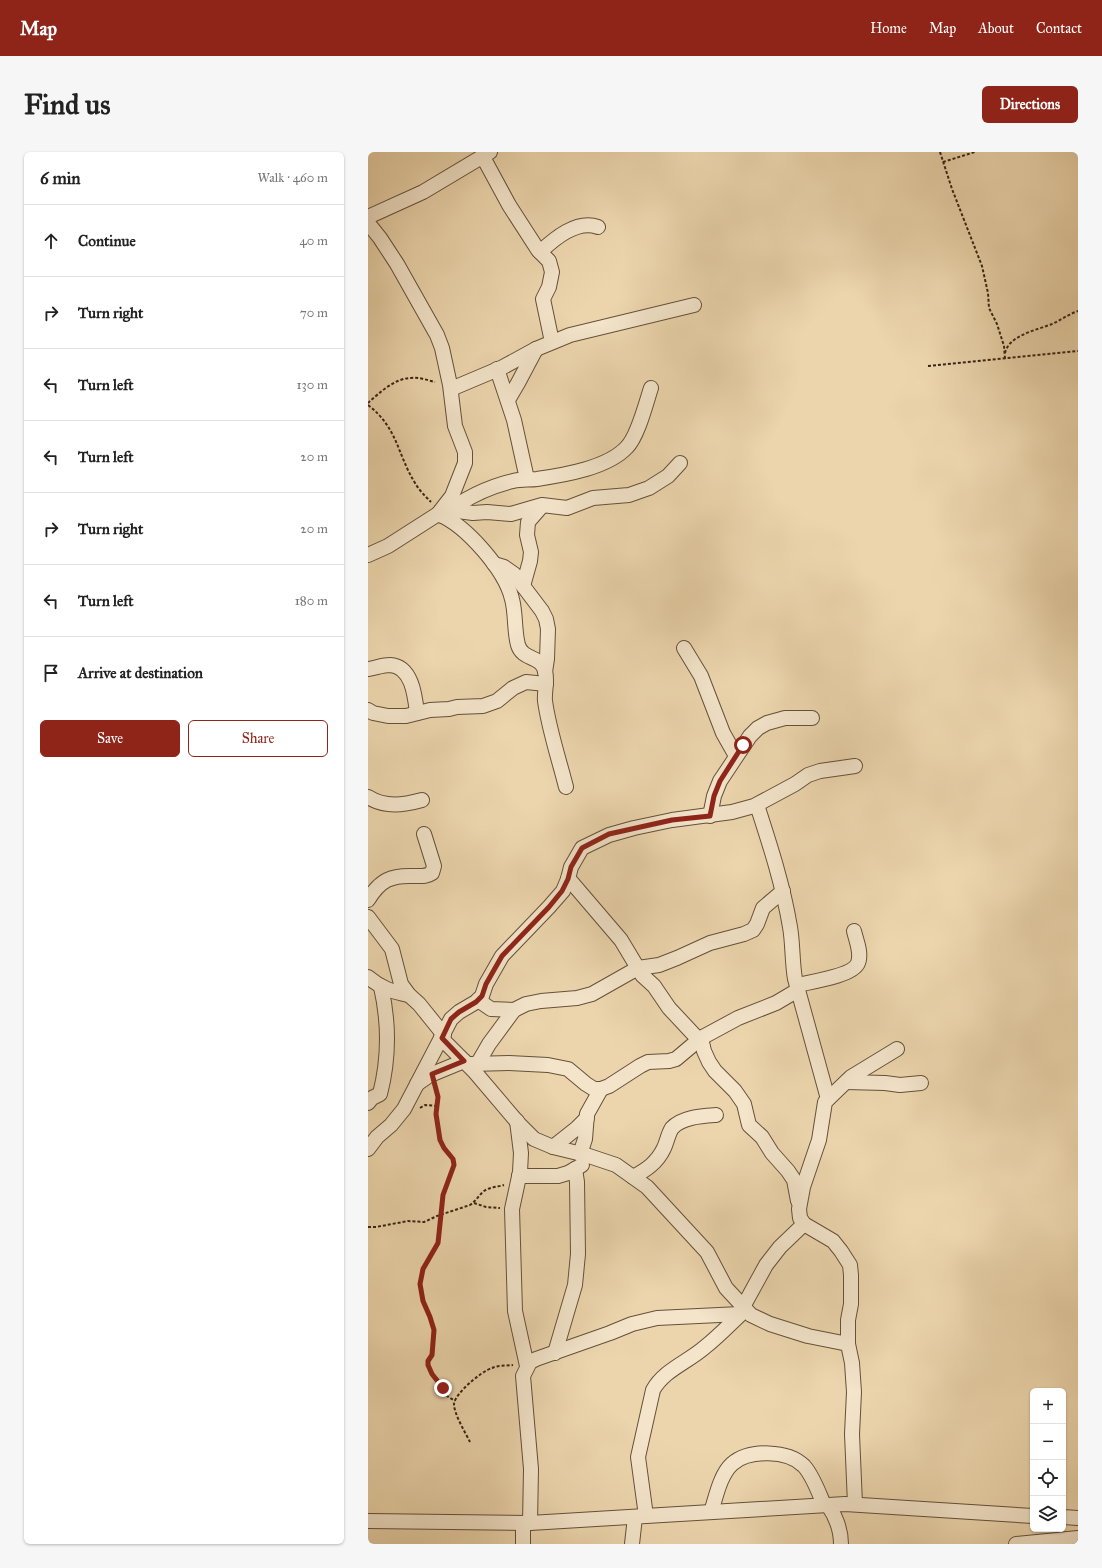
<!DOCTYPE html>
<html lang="en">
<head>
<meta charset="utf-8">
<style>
	body { margin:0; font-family:"IM FELL Great Primer",serif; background:#f6f6f6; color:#222 }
	.controls { position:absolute; right:12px; bottom:12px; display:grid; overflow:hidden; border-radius:6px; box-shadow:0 1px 3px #0004 }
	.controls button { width:36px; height:36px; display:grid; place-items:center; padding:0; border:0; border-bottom:1px solid #e0e0e0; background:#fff; color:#222; font:20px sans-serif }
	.stop { position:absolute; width:12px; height:12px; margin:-9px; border:3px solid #8f2418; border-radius:50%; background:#fff }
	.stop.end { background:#8f2418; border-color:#fff; box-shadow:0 1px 4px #0008 }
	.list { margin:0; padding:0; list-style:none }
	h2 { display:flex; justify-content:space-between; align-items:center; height:52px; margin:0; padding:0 16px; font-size:17px }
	h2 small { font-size:13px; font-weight:400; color:#767676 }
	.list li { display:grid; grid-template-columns:26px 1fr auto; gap:12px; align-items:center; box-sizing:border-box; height:72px; padding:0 16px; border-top:1px solid #e0e0e0 }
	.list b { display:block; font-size:15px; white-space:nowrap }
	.list em { font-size:13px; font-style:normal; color:#767676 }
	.actions { display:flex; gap:8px; padding:12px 16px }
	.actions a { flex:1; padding:9px 0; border:1px solid #8f2418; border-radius:6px; text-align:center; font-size:14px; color:#8f2418 }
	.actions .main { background:#8f2418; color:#fff }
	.icon { flex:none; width:22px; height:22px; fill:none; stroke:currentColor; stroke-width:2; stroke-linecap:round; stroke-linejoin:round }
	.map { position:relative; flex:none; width:710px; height:1392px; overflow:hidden; border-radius:6px }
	header { display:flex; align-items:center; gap:24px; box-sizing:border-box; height:56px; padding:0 20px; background:#8f2418; color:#fff }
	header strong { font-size:19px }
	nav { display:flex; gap:22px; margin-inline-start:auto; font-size:14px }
	.intro { display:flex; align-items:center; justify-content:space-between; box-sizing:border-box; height:96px; padding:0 24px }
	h1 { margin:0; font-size:28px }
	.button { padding:10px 18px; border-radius:6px; background:#8f2418; color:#fff; font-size:14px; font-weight:700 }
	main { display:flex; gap:24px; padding:0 24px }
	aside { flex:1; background:#fff; border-radius:6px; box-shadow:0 1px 3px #0004 }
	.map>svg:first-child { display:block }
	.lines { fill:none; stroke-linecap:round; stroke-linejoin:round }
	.minor-casing { stroke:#64513a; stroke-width:16 }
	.path { stroke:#362514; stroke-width:2; stroke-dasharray:3 2; stroke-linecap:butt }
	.minor { stroke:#f3e4ca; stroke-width:14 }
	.route { stroke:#8f2418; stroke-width:5 }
</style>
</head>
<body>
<header>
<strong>Map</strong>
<nav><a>Home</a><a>Map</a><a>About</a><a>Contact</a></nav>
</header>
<div class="intro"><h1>Find us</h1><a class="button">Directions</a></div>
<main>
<aside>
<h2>6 min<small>Walk · 460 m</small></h2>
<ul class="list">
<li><svg class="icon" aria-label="ahead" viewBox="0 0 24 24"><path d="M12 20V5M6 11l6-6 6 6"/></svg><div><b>Continue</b></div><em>40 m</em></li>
<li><svg class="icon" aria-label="right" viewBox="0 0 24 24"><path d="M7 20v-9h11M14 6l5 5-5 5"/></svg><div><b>Turn right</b></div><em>70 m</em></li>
<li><svg class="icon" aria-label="left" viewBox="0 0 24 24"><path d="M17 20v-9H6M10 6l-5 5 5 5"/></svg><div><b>Turn left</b></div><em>130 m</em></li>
<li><svg class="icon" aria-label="left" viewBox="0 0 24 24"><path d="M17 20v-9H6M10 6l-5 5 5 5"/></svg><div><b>Turn left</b></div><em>20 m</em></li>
<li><svg class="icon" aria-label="right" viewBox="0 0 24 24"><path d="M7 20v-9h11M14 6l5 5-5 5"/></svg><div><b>Turn right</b></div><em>20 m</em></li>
<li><svg class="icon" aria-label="left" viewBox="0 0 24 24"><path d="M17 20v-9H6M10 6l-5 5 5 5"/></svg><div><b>Turn left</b></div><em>180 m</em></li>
<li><svg class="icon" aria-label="arrive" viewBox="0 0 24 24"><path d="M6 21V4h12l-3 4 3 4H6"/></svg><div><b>Arrive at destination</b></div></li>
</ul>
<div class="actions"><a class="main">Save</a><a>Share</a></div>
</aside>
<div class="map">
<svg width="710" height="1392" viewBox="0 0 710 1392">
	<rect width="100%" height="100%" fill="#ecd5ad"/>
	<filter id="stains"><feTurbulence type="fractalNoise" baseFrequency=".005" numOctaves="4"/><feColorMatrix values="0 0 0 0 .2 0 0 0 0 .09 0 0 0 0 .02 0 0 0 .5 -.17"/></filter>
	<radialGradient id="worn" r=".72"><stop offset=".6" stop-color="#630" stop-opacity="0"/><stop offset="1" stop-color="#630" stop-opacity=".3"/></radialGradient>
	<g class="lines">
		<g class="minor-casing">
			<g id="minor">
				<path d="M115,5l26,48 29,45 11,11 3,11 -3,15 -6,12 9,43"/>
				<path d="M0,65l55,-25 67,-40"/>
				<path d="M0,71l12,15 17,26 40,71 5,13 8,37 5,41 10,26v11l-13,33 -14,18 -50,32 -20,9"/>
				<path d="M172,100c14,-13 37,-33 58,-25"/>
				<path d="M129,217l17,51 13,59"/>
				<path d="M83,237l52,-22 33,-18 34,-14 124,-30"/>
				<path d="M140,248l10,-17 18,-34"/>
				<path d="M82,358l23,3 14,-1 24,2 31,-9 25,3 26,-10 36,-3 20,-7 19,-12 12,-13"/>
				<path d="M70,362c28,11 67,56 74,85 4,15 2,31 6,46 5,16 23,10 27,26 3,10 -1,20 0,30 4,29 14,58 21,86"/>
				<path d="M74,364c20,-16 46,-29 71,-35 8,-2 16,-1 24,-2 27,-4 71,-11 90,-32 11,-11 19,-44 24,-59"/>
				<path d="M126,412l10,3 10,7 28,37 4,8 2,10 -1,30 -2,13"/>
				<path d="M155,434l7,-25 1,-9 -4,-17 1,-13 14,-16"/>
				<path d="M316,496l17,28 22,57 13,23"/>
				<path d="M0,517c7,-1 15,-4 22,-4 22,1 25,31 27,48"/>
				<path d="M0,558l5,3 15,3h18l24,-6 19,-1 8,-2 26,-1 14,-5 16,-13 13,-6 20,2"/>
				<path d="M0,645c17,11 36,8 54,3"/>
				<path d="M389,653c13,40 26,80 33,122 3,17 2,35 5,52l33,120"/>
				<path d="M342,664l4,-20 6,-15 30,-45 8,-8 9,-5 18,-5h27"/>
				<path d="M200,726l53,62 21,35 12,11 15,22 29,31"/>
				<path d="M0,748c12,-20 23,-25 46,-24 7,0 12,1 18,-3l2,-7 -10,-32"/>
				<path d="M0,765l24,32 9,35 8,11 10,9 25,31"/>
				<path d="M0,825c13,11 24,15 41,18"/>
				<path d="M429,833c13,-3 56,-9 61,-22 4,-10 -2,-23 -4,-32"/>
				<path d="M110,848l13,9 23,1"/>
				<path d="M73,886l33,33 45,53 15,15 19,8 33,8 30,10 31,22 60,65 19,36 25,27 19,9 38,12 40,8"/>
				<path d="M333,886l3,13 5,11 6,9 20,20 9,13 5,21 13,12 10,16 16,18 6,9 4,21"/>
				<path d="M110,911l11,-19 25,-34 12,-6 15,-3 36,-3 15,-4 46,-26 21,-3 18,-7 33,-15 34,-9 9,-4 4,-6 6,-16 20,-17"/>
				<path d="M103,912l38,-1 39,2 20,4 18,15 8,5h7l8,-3 31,-20 8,-4 21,-1 7,-2 25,-21 37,-20 38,-15 22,-13"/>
				<path d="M478,930l39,1 15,2 21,-2"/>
				<path d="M49,932l13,-9 34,-14"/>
				<path d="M0,951l4,-5 8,-4c9,-35 9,-72 1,-107"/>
				<path d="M149,969l4,32 -1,19 -8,37 3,102 12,55"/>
				<path d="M185,995l24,-19 10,-10"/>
				<path d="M0,997l9,-12 14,-12 13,-16 47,-90 8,-7 17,-10 6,-6 4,-12 16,-28 47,-49 14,-16 5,-12 3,-12 11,-19 27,-13 25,-7 38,-8 60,-8 22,-6 41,-22 13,-9 12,-4 35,-5"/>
				<path d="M212,1002l5,-15 2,-25 14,-25"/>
				<path d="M151,1024h39l10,-3 14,-8"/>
				<path d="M265,1025c13,-7 24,-14 31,-29 3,-6 4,-14 8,-20 10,-11 30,-12 44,-13"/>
				<path d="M375,1155l23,-42 14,-18 24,-23"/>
				<path d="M187,1201l20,-68 3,-31 -1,-72 -2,-13"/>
				<path d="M487,1352l-3,-70 2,-42 -2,-29 -4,-19v-24l3,-16v-29l-1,-10 -9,-14 -8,-10 -29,-17 -4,-6 -1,-9 4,-22 16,-47 6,-38 26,-25 46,-28"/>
				<path d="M460,1353c8,12 13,24 13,39"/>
				<path d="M343,1360c5,-15 9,-37 21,-48 17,-15 56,-14 72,2 9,10 15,27 20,39"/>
				<path d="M278,1364l-8,-59 15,-67c11,-20 35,-28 52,-43 14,-11 26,-24 39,-36"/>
				<path d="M695,1365l15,1"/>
				<path d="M0,1369l162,2 315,-19 188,12"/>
				<path d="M162,1371l1,-54 -8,-93 7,-14 6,-3 74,-26 22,-9 25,-6 83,-4"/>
				<path d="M155,1392v-21"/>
				<path d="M264,1392l3,-27"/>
				<path d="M648,1392l62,-6"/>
			</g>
		</g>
		<g class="path">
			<path d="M572,0l12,37 30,77 6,27 1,15 8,16 7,22 1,13"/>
			<path d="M575,10l32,-10"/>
			<path d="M637,201c4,-18 32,-23 47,-29 9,-4 17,-10 26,-13"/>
			<path d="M560,214l150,-15"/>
			<path d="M0,251c11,-10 27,-25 43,-25 8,-1 16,2 24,4"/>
			<path d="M0,253c30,23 29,49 47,78 4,7 10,13 16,19"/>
			<path d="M67,934l3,11 -2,17 4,26 4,8 9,11 1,6 -11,30 -5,48 -15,26 -3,15 3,17 7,16 4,12 -2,26 -4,6v4l4,9 7,7 8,15 8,5"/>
			<path d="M52,956l5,-3 12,1"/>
			<path d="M106,1051l12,4 14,1"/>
			<path d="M0,1075h8l32,-6 16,1 13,-6 33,-11c6,-4 9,-10 14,-14 6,-4 13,-4 20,-6"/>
			<path d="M102,1290c-5,-10 -16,-28 -16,-38 1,-11 28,-33 38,-36 6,-3 14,-2 21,-3"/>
		</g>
		<use href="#minor" class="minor"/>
	</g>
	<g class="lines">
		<path class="route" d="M75,1236l-11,-14 -4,-9v-4l4,-6 2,-25 -4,-13 -7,-16 -3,-17 3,-15 15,-26 5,-48 11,-30 -1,-6 -9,-11 -4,-8 -4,-26 2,-17 -6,-23 32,-13 -22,-23 9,-19 8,-7 17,-10 6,-6 4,-12 16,-28 47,-49 13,-16 6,-12 3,-12 11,-19 27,-14 63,-14 38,-4 4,-20 6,-15 23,-36"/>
	</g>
	<rect width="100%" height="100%" filter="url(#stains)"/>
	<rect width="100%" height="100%" fill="url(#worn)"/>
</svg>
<div class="controls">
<button>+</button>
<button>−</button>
<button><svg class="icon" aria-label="locate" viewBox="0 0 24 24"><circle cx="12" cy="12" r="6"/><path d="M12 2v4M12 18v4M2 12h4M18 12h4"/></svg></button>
<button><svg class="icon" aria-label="layers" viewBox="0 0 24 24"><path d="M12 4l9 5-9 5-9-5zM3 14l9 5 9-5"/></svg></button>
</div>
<div class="stop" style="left:375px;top:593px"></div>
<div class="stop end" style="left:75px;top:1236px"></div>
</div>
</main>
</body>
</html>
